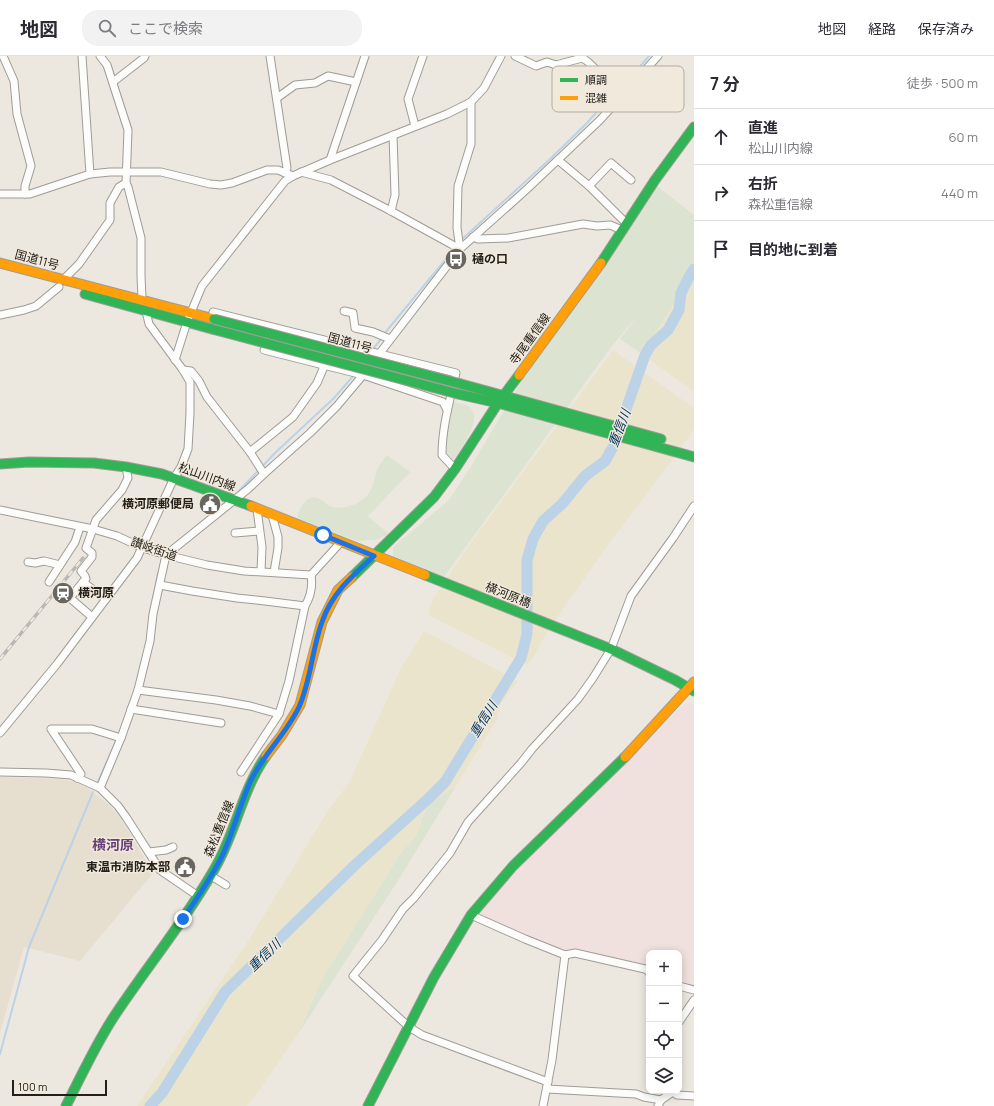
<!DOCTYPE html>
<html lang="ja">
<meta charset="utf-8">
<style>
:root{--surface:#fff;--page:#f2f2f3;--text:#2b2b33;--muted:#7c7c81;--line:#e1e1e2}
body{margin:0;font-family:Manrope,"Noto Sans JP",sans-serif;background:var(--page);color:var(--text)}
.controls{position:absolute;right:12px;bottom:12px;display:grid;overflow:hidden;border-radius:8px;box-shadow:0 2px 10px #0003}
.controls button{width:36px;height:36px;display:grid;place-items:center;padding:0;border:0;border-bottom:1px solid var(--line);background:var(--surface);color:var(--text);font:20px sans-serif}
.scale{position:absolute;left:12px;bottom:10px;width:95px;box-sizing:border-box;padding-left:4px;border:2px solid #23201b;border-top:0;font-size:11px;line-height:14px;white-space:nowrap;color:#23201b;-webkit-text-stroke:3px #f1e9db;paint-order:stroke}
.stop{position:absolute;width:12px;height:12px;margin:-9px;border:3px solid #1a73e8;border-radius:50%;background:#fff}
.stop.end{background:#1a73e8;border-color:#fff;box-shadow:0 1px 4px #0008}
.list{margin:0;padding:0;list-style:none}
h2{display:flex;justify-content:space-between;align-items:center;height:52px;margin:0;padding:0 16px;font-size:17px}
h2 small{font-size:13px;font-weight:400;color:var(--muted)}
.list li{display:grid;grid-template-columns:26px 1fr auto;gap:12px;align-items:center;box-sizing:border-box;height:56px;padding:0 16px;border-top:1px solid var(--line)}
.list b{display:block;font-size:15px;white-space:nowrap}
.list p{margin:0;font-size:13px;white-space:nowrap;color:var(--muted)}
.list em{font-size:13px;font-style:normal;color:var(--muted)}
.icon{flex:none;width:22px;height:22px;fill:none;stroke:currentColor;stroke-width:2;stroke-linecap:round;stroke-linejoin:round}
.map{position:relative;flex:none;width:694px;height:1050px;overflow:hidden}
header{display:flex;align-items:center;gap:24px;box-sizing:border-box;height:56px;padding:0 20px;background:var(--surface);border-bottom:1px solid var(--line)}
header strong{font-size:19px}
nav{display:flex;gap:22px;margin-inline-start:auto;font-size:14px}
.search{width:280px;height:36px;background:var(--page);display:flex;align-items:center;gap:10px;box-sizing:border-box;padding:0 14px;border-radius:16px;color:var(--muted);font-size:15px}
main{display:flex}
aside{flex:1;background:var(--surface)}
.map>svg:first-child{display:block}
.built{fill:#e6decf}
.industrial{fill:#f0e0de}
.green{fill:#dce4d1}
.sand{fill:#ebe4cc}
.lines{fill:none;stroke-linecap:round;stroke-linejoin:round}
.stream{stroke:#bcd2e6;stroke-width:2}
.river{stroke:#bcd2e6;stroke-width:11}
.street-casing{stroke:#9f9c96;stroke-width:9}
.fast-casing{stroke:#9f9c96;stroke-width:11}
.slow-casing{stroke:#9f9c96;stroke-width:11}
.street{stroke:#fcfcfa;stroke-width:7}
.fast{stroke:#30b455;stroke-width:9}
.slow{stroke:#ff9f0a;stroke-width:9}
.rail-casing{stroke:#b9b8b6;stroke-width:3.5}
.rail{stroke:#f1e9db;stroke-width:2;stroke-dasharray:6;stroke-linecap:butt}
.fast-bridge-casing{stroke:#9f9c96;stroke-width:11;stroke-linecap:butt}
.fast-bridge{stroke:#30b455;stroke-width:9}
.route{stroke:#1a73e8;stroke-width:5}
.labels{text-anchor:middle;stroke-width:3;stroke-linejoin:round;paint-order:stroke}
.poi-label{font-size:12px;font-weight:bold;fill:#23201b;stroke:#f1e9db;text-anchor:start}
.street-label{font-size:12px;fill:#23201b;stroke:#f1e9db}
.water-label{font-size:13px;font-style:italic;fill:#00335c;stroke:#f1e9db}
.quarter-label{font-size:14px;font-weight:bold;fill:#66407a;stroke:#f1e9db}
.key{fill:#f1e9db;stroke:#b3ada1;stroke-width:1}
.key-label{font-size:11px;fill:#23201b}
</style>
<header>
<strong>地図</strong>
<div class="search"><svg class="icon" aria-label="search" viewBox="0 0 24 24"><circle cx="10" cy="10" r="6"/><path d="M15 15l6 6"/></svg>ここで検索</div>
<nav><a>地図</a><a>経路</a><a>保存済み</a></nav>
</header>
<main>
<div class="map">
<svg width="694" height="1050" viewBox="0 0 694 1050">
<rect width="100%" height="100%" fill="#ece8e0"/>
<!-- built -->
<polygon class="built" points="0,721 62,723 74,726 90,734 109,749 120,761 153,817 80,905 24,891 0,977"/>
<!-- industrial -->
<polygon class="industrial" points="687,647 694,648 694,932 679,927 679,897 649,897 649,912 633,906 576,893 564,894 533,882 525,881 480,860 478,858 480,854 522,808 599,734 679,653"/>
<!-- green -->
<g class="green">
<polygon points="657,130 694,159 694,217 642,298 620,283 638,259 612,290 444,521 393,503 393,491 449,444 470,412 531,309"/>
<path d="M453 346C457 347 462 347 466 349 487 359 462 390 455 402L452 403 447 397 445 393Z"/>
<path d="M387 399 410 416 368 460 388 477 385 480 375 484 357 485 297 462C299 452 308 436 320 443 324 445 327 450 333 451 342 453 354 450 362 444 374 437 373 423 378 412 380 407 384 403 387 399Z"/>
<polygon points="456,730 399,823 298,978 323,921 402,795 416,780 427,750"/>
</g>
<!-- sand -->
<g class="sand">
<polygon points="694,217 694,336 642,298"/>
<polygon points="613,294 694,352 694,373 674,402 605,493 547,576 534,600 527,609 428,559 433,543 464,496"/>
<polygon points="424,575 518,625 499,650 498,662 456,730 427,750 416,780 402,795 323,921 298,978 260,1033 247,1050 137,1050 248,885 329,753 349,727 401,612"/>
</g>
<g class="lines">
<!-- stream -->
<g class="stream">
<polyline points="460,185 549,104 587,67 609,42 621,32 649,0"/>
<polyline points="384,278 455,192"/>
<polyline points="372,294 382,282"/>
<polyline points="234,440 276,396 334,342 354,319"/>
<polyline points="199,468 227,445"/>
<polyline points="151,552 158,517"/>
<polyline points="97,728 117,683"/>
<polyline points="0,998 29,891 93,736"/>
</g>
<!-- river -->
<polyline class="river" points="150,1050 162,1037 225,936 355,809 429,742 445,726 521,602 527,578 527,504 533,483 543,465 562,448 585,420 605,405 613,391 645,299 651,289 668,274 679,254 681,237 690,219 694,213"/>
<!-- street casing -->
<g class="street-casing">
<g id="street">
<polyline points="3,0 14,25 17,58 31,110 25,130 25,138"/>
<polyline points="82,0 90,118"/>
<polyline points="100,0 107,9 128,74 126,127 128,131 141,182 141,219 142,243"/>
<polyline points="270,0 287,112 285,117"/>
<polyline points="515,0 536,10 547,6 556,9 582,2 583,0"/>
<polyline points="582,2 587,5 623,39"/>
<polyline points="113,26 144,2 145,0"/>
<polyline points="277,42 295,29 315,27 328,20 356,26"/>
<polyline points="415,70 408,43 423,0"/>
<polyline points="330,104 365,0"/>
<polyline points="558,104 589,130 626,167"/>
<polyline points="301,116 331,124 391,155 460,193"/>
<polyline points="589,130 611,107 631,124"/>
<polyline points="0,138 30,138 90,118 110,116 161,116 210,128 221,129 232,127 267,114 278,114 293,120"/>
<polyline points="391,155 395,139 393,79"/>
<polyline points="473,181 478,183 508,182 583,168 597,170 610,169 622,174"/>
<polyline points="460,193 457,172 458,130 471,88 471,46"/>
<polyline points="63,224 79,208 110,164 110,147 119,131 126,127"/>
<polyline points="344,255 353,257 355,272 373,276 390,283"/>
<path d="M213 256 456 317C450 344 442 371 442 399L455 413"/>
<polyline points="0,259 24,254 36,250 59,231"/>
<polyline points="264,294 363,319 443,346 447,354"/>
<polyline points="175,304 187,266 202,230 285,125 293,120 330,104 447,58 471,46 484,32 501,0"/>
<polyline points="183,314 191,315 199,325 207,341 250,396 264,418"/>
<polyline points="250,396 293,361 317,327 326,306"/>
<polyline points="257,453 262,491 261,515"/>
<polyline points="0,454 93,473 117,480 143,492 166,499 207,509 244,515 311,519"/>
<polyline points="272,459 278,481 278,492 274,516"/>
<polyline points="235,477 259,475"/>
<polyline points="28,506 35,507 44,505 60,509"/>
<polyline points="311,519 341,486"/>
<polyline points="49,526 75,486 80,471"/>
<polyline points="83,526 86,523 85,520 81,515 92,501 92,497 86,492 96,464 122,434 128,422 126,411"/>
<polyline points="160,529 192,535 237,542 265,545 305,550"/>
<polyline points="92,561 70,542 83,526 106,543"/>
<polyline points="138,634 216,644 250,650 279,658"/>
<polyline points="131,653 221,667"/>
<polyline points="0,677 57,608 137,502 174,422 181,411 188,393 190,357 190,326 183,314 149,268 146,255"/>
<polyline points="0,716 46,717 71,719 100,732 118,750 126,761 160,814 198,840"/>
<path d="M241 716 279 658 289 625 305 550C311 540 313 531 311 519"/>
<polyline points="77,722 81,718 51,673 92,673 121,682"/>
<polyline points="100,732 121,682 138,634 150,585 153,558 166,499 248,433 264,418 310,377 337,350 363,319 460,193 526,134 600,64 658,0"/>
<polyline points="149,796 166,794 173,791"/>
<polyline points="211,820 226,829"/>
<polyline points="471,859 525,883 565,899 575,897 645,913 649,916"/>
<polyline points="679,930 694,934"/>
<polyline points="679,966 694,944"/>
<polyline points="548,1026 422,979 409,971 353,920 382,884 403,853 414,842 450,797 468,766 521,707 532,693 578,643 593,622 611,593 631,540 673,482 694,450"/>
<polyline points="547,1033 636,1038 644,1041 661,1044"/>
<polyline points="673,1036 677,1039 694,1040"/>
<polyline points="543,1050 552,1004 565,899"/>
<polyline points="658,1050 661,1044 674,1035"/>
</g>
</g>
<!-- fast casing -->
<g class="fast-casing">
<g id="fast">
<polyline points="601,207 655,124 694,71"/>
<polyline points="85,238 212,273"/>
<polyline points="461,328 661,383"/>
<polyline points="458,338 498,347 694,401"/>
<polyline points="0,408 29,406 94,407 126,411 162,418 251,450"/>
<polyline points="425,519 611,593 675,624 694,635"/>
<polyline points="352,521 434,441 455,413 498,347 519,319"/>
<path d="M66 1050C81 1020 95 990 113 962 146 912 185 865 215 812 236 776 242 734 266 700"/>
<polyline points="368,1050 434,921 471,859 513,810 625,701"/>
</g>
</g>
<!-- slow casing -->
<g class="slow-casing">
<g id="slow">
<polyline points="0,207 214,263"/>
<polyline points="519,319 601,207"/>
<polyline points="251,450 425,519"/>
<polyline points="266,700 282,679 300,649 322,566 338,534 352,521"/>
<polyline points="625,701 694,626"/>
</g>
</g>
<!-- street -->
<use href="#street" class="street"/>
<!-- fast -->
<use href="#fast" class="fast"/>
<!-- slow -->
<use href="#slow" class="slow"/>
<!-- rail casing -->
<g class="rail-casing">
<polyline id="rail" points="0,603 83,502"/>
</g>
<!-- rail -->
<use href="#rail" class="rail"/>
<!-- fast-bridge casing -->
<g class="fast-bridge-casing">
<g id="fast-bridge">
<polyline points="214,263 461,328"/>
<polyline points="212,273 458,338"/>
</g>
</g>
<!-- fast-bridge -->
<use href="#fast-bridge" class="fast-bridge"/>
</g>
<g class="lines">
<!-- route -->
<path class="route" d="M183 863C197 842 212 821 223 798 234 774 240 748 251 724 264 698 286 678 299 651 311 624 312 593 322 566 332 537 353 519 374 500L323 479"/>
</g>
<!-- icons -->
<defs>
<g id="bus-disc" transform="scale(1.15)"><circle r="9.5" fill="#696660" stroke="#f1e9db"/><path d="M-5-6H5V4H4V6H2V4H-2V6H-4V4H-5ZM-3.5-4V0h7V-4ZM-3.5 1.2v1.5H-2V1.2ZM2 1.2v1.5H3.5V1.2Z" fill="#fff"/></g>
<g id="civic-disc" transform="scale(1.15)"><circle r="9.5" fill="#696660" stroke="#f1e9db"/><path d="M-.6-6.5H3V-4.5H.6V-3L4-1V1h2V6H-6V1h2V-1L-.6-3ZM-1.2 2.5V6h2.4V2.5Z" fill="#fff"/></g>
<g id="station-disc" transform="scale(1.15)"><circle r="9.5" fill="#696660" stroke="#f1e9db"/><path d="M-3-6H3Q5-6 5-4V2Q5 4 3 4L4.5 6H3L1.5 4h-3L-3 6H-4.5L-3 4Q-5 4-5 2V-4Q-5-6-3-6ZM-3.5-4v3h7v-3ZM-3.5 1v1.5H-2V1ZM2 1v1.5H3.5V1Z" fill="#fff"/></g>
</defs>
<g fill-rule="evenodd">
<use href="#bus-disc" x="456" y="203"/>
<use href="#civic-disc" x="210" y="448"/>
<use href="#station-disc" x="63" y="537"/>
<use href="#civic-disc" x="185" y="811"/>
</g>
<g class="labels">
<!-- poi labels -->
<g class="poi-label">
<text x="472" y="207">樋の口</text>
<text x="194" y="452" text-anchor="end">横河原郵便局</text>
<text x="78" y="541">横河原</text>
<text x="170" y="815" text-anchor="end">東温市消防本部</text>
</g>
<!-- street labels -->
<g class="street-label">
<text transform="translate(37 204) rotate(15)" y="4">国道11号</text>
<text transform="translate(530 283) rotate(-54)" y="4">寺尾重信線</text>
<text transform="translate(350 287) rotate(15)" y="4">国道11号</text>
<text transform="translate(207 421) rotate(20)" y="4">松山川内線</text>
<text transform="translate(154 493) rotate(19)" y="4">讃岐街道</text>
<text transform="translate(508 539) rotate(22)" y="4">横河原橋</text>
<text transform="translate(219 773) rotate(-68)" y="4">森松重信線</text>
</g>
<!-- water labels -->
<g class="water-label">
<text transform="translate(619 372) rotate(-69)" y="5">重信川</text>
<text transform="translate(483 663) rotate(-58)" y="5">重信川</text>
<text transform="translate(264 899) rotate(-44)" y="5">重信川</text>
</g>
<!-- quarter labels -->
<g class="quarter-label">
<text x="113" y="794">横河原</text>
</g>
</g>
<!-- legend -->
<rect x="552" y="10" width="132" height="46" rx="6" class="key"/>
<rect x="560" y="22" width="18" height="4" fill="#30b455"/>
<rect x="560" y="40" width="18" height="4" fill="#ff9f0a"/>
<g class="key-label">
<text x="585" y="28">順調</text>
<text x="585" y="46">混雑</text>
</g>
</svg>
<div class="controls">
<button>+</button>
<button>−</button>
<button><svg class="icon" aria-label="locate" viewBox="0 0 24 24"><circle cx="12" cy="12" r="6"/><path d="M12 2v4M12 18v4M2 12h4M18 12h4"/></svg></button>
<button><svg class="icon" aria-label="layers" viewBox="0 0 24 24"><path d="M12 4l9 5-9 5-9-5zM3 14l9 5 9-5"/></svg></button>
</div>
<div class="scale">100 m</div>
<div class="stop" style="left:323px;top:479px"></div>
<div class="stop end" style="left:183px;top:863px"></div>
</div>
<aside>
<h2>7 分<small>徒歩 · 500 m</small></h2>
<ul class="list">
<li><svg class="icon" aria-label="ahead" viewBox="0 0 24 24"><path d="M12 20V5M6 11l6-6 6 6"/></svg><div><b>直進</b><p>松山川内線</p></div><em>60 m</em></li>
<li><svg class="icon" aria-label="right" viewBox="0 0 24 24"><path d="M7 20v-9h11M14 6l5 5-5 5"/></svg><div><b>右折</b><p>森松重信線</p></div><em>440 m</em></li>
<li><svg class="icon" aria-label="arrive" viewBox="0 0 24 24"><path d="M6 21V4h12l-3 4 3 4H6"/></svg><div><b>目的地に到着</b></div></li>
</ul>
</aside>
</main>
